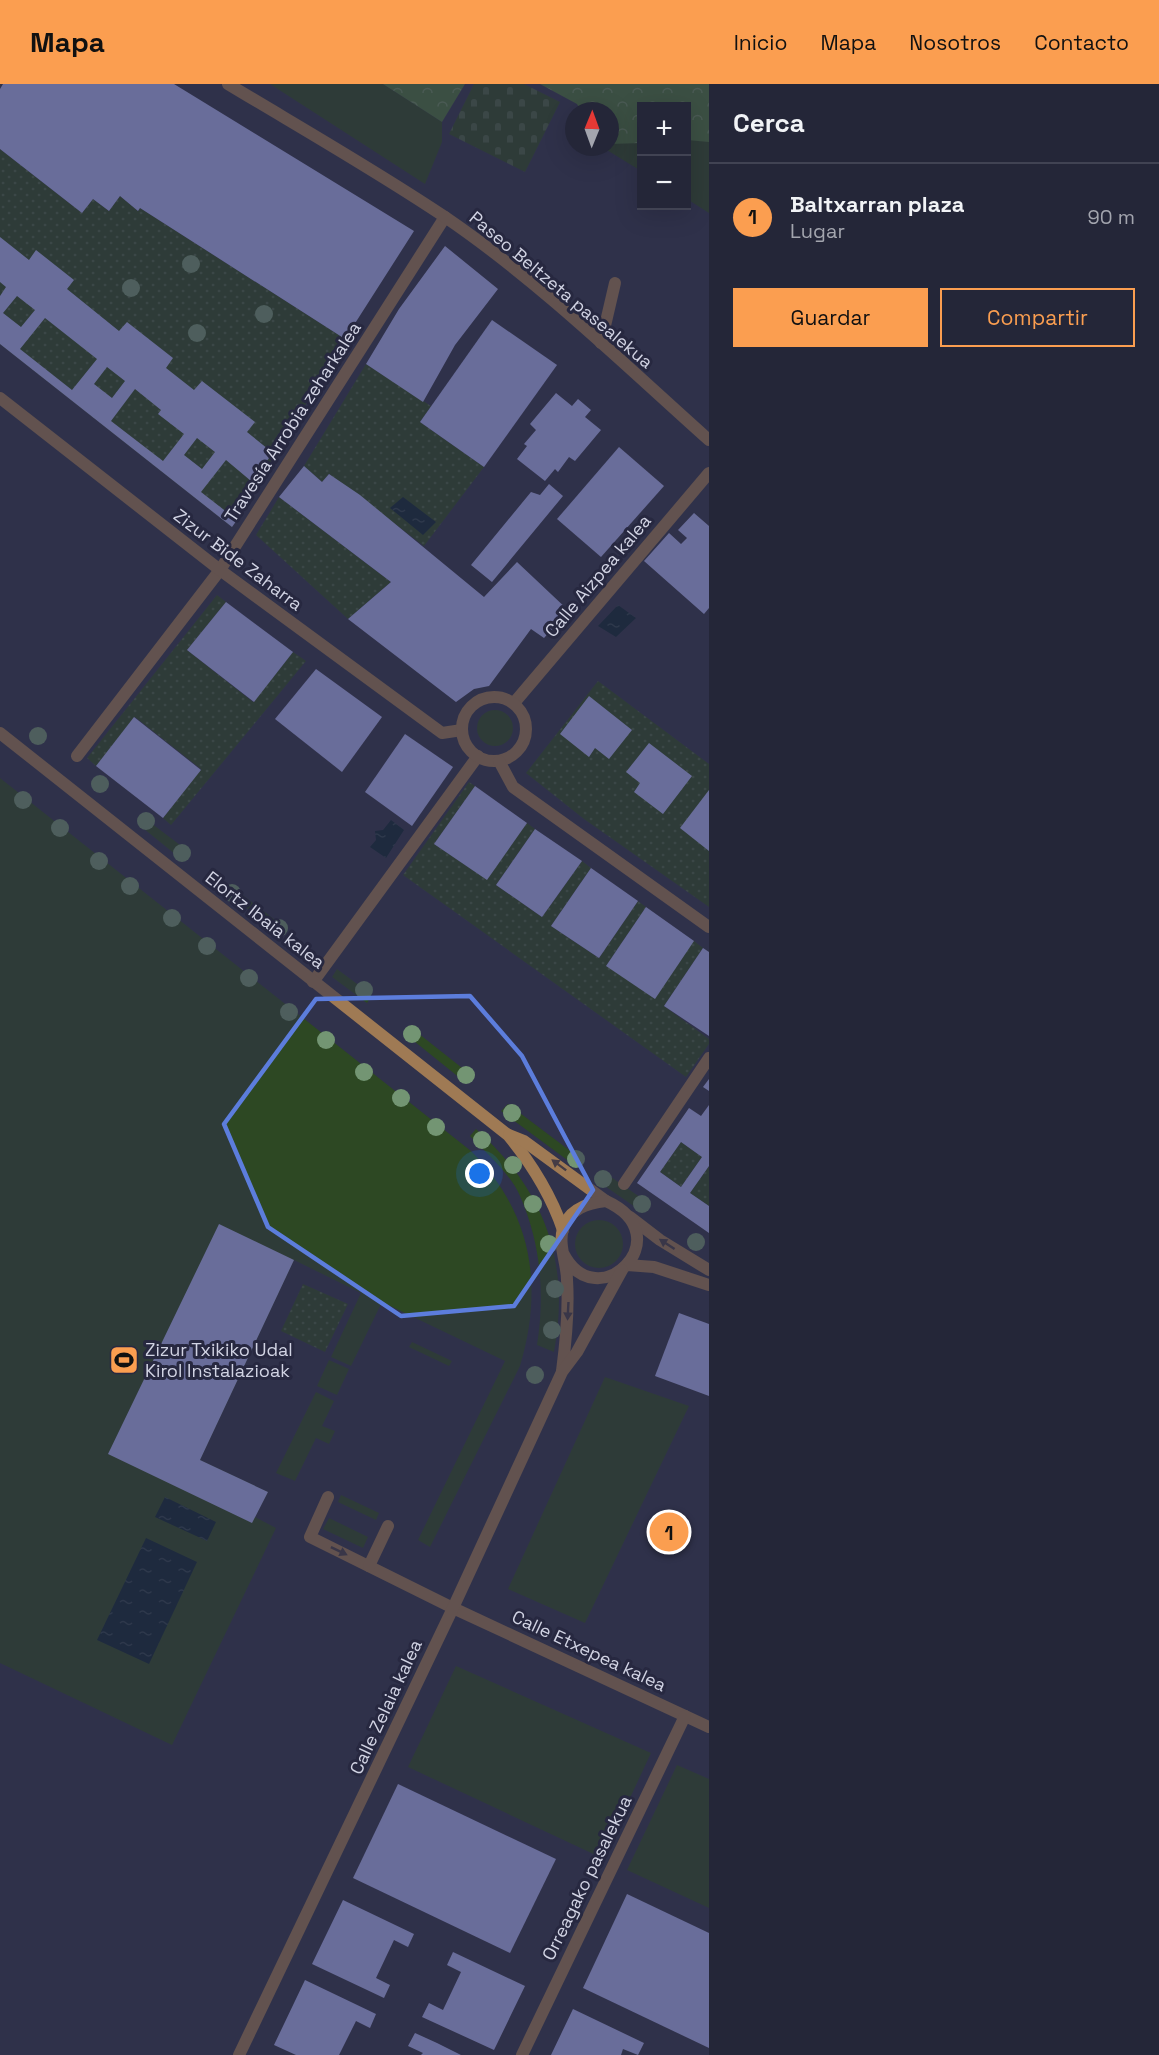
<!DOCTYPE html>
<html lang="es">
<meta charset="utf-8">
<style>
:root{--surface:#242638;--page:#2c2e40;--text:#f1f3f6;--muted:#a3a5ae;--line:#414353;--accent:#fb9e50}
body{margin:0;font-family:"Space Grotesk",sans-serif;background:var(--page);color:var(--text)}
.controls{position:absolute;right:18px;top:18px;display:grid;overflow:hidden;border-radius:0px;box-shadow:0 6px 24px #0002}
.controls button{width:54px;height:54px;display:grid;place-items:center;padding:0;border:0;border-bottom:2px solid var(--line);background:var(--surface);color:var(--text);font:30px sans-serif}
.compass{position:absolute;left:565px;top:18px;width:54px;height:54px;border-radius:50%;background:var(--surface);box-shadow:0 6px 24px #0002;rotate:1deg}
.you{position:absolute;left:480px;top:1090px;width:21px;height:21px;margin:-15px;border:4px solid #fff;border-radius:50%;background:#1a73e8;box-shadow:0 0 0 9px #1a73e833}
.badge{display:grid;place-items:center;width:39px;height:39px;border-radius:50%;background:var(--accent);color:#111;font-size:20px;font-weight:700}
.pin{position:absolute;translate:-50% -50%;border:3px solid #fff;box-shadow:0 2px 6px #0006}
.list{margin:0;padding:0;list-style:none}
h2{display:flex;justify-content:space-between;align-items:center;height:78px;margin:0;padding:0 24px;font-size:26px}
h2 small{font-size:20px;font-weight:400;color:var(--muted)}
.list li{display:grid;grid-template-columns:39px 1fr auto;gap:18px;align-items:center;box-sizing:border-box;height:108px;padding:0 24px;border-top:2px solid var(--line)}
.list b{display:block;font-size:22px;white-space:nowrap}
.list p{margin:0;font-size:20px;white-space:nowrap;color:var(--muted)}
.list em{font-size:20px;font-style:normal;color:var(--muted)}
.actions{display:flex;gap:12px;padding:18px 24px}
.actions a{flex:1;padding:14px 0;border:2px solid var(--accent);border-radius:0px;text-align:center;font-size:21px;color:var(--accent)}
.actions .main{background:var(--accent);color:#111}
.map{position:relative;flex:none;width:709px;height:1971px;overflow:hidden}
header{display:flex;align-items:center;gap:36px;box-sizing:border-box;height:84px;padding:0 30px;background:var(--accent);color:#111}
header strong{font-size:28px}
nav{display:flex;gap:33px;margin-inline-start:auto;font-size:21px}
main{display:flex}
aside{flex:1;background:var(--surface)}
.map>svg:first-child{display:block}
.grass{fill:#2d4823}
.forest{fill:url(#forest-crowns)}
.cemetery{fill:url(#cemetery-stones)}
.park{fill:url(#park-dots)}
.water{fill:url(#water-ripples)}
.building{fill:#b0b6fa;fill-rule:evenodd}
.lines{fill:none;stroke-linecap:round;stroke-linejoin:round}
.service{stroke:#9f7a54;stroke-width:12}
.pedestrian{stroke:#9f7a54;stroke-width:12}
.minor{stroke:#9f7a54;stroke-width:12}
.tertiary{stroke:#9f7a54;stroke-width:12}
.tree{fill:#739573}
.oneway{fill:#453c45}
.marked{fill:none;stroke:#5c7ddc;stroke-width:4.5;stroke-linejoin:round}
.labels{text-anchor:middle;stroke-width:6;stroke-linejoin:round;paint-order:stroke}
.street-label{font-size:18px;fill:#d1d3e3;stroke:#272840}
.poi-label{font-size:18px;fill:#d1d3e3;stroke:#272840;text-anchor:start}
</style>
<header>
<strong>Mapa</strong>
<nav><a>Inicio</a><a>Mapa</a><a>Nosotros</a><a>Contacto</a></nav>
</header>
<main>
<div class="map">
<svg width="709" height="1971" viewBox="0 0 709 1971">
<defs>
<pattern id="forest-crowns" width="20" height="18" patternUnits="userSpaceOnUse" patternTransform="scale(1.5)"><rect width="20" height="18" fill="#4a733a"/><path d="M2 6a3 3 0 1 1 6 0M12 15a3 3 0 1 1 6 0" fill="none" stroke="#6b8c60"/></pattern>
<pattern id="cemetery-stones" width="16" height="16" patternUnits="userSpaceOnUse" patternTransform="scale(1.5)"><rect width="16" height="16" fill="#2d4823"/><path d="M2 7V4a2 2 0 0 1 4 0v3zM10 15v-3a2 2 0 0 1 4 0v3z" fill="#4a6243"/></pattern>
<pattern id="park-dots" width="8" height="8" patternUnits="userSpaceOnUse" patternTransform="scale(1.5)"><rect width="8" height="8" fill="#2d4823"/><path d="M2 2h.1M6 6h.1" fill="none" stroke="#4a6243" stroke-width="1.8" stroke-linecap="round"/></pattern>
<pattern id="water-ripples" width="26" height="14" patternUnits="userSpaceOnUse" patternTransform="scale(1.5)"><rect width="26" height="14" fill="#0a222f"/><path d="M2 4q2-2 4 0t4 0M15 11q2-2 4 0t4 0" fill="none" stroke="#2d414d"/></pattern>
</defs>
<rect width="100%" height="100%" fill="#30324b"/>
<!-- grass -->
<g class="grass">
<polygon points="270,0 383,0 442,38 442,58 425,100"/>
<polygon points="709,35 709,129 687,115 686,40"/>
<polygon points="641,51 641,87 602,63 610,63 610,58"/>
<circle cx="495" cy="644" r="18"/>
<path d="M0 694 471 1067C532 1128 544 1201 520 1282L430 1463 418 1456 505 1277 382 1218 351 1282 331 1273 361 1209 294 1176 200 1376 268 1408 255 1433 276 1444 172 1661 0 1579Z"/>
<polygon points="143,733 188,767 181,775 138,740"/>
<polygon points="232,803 283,842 277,848 226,808"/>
<polygon points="337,885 372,911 367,919 332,893"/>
<polygon points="409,942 471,991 466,999 404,949"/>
<polygon points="508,1020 581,1075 574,1081 501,1027"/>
<path d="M476 1045C544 1106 571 1177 554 1268L537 1261C545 1210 541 1160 520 1112 510 1089 487 1070 470 1052Z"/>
<polygon points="601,1086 647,1118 641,1127 596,1096"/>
<circle cx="599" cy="1160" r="24"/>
<polygon points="412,1258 452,1277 449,1282 409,1263"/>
<polygon points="329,1276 349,1285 337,1311 317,1302"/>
<polygon points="605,1293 689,1322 585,1539 508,1505"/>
<polygon points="316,1308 334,1317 322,1342 335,1347 329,1360 316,1354 295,1397 276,1389"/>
<polygon points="341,1411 379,1429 376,1436 338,1418"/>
<polygon points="329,1434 368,1453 363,1464 323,1445"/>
<polygon points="456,1582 651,1669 602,1774 408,1683"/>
<polygon points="677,1681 709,1695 709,1824 627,1786"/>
</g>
<!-- forest -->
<g class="forest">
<polygon points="383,0 465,0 442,38"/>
<polygon points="540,0 709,0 709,58 687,56 686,22 642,22 641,59 610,60 610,27 581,27 577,20"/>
</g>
<!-- cemetery -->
<polygon class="cemetery" points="474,0 524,0 560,18 525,88 449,50"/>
<!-- park -->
<g class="park">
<polygon points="0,65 82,129 93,115 109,127 120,112 138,127 140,124 345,255 232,443 0,260"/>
<polygon points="366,280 431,322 420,338 484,383 424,462 329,390 322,398 304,382"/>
<polygon points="279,413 391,498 348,535 256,451"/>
<polygon points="217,511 226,518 187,566 253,618 293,568 306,577 171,741 163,734 201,685 135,633 96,682 87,674"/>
<polygon points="598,597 709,680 709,823 584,735 526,689"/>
<polygon points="469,698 475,702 434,760 486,795 527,739 535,745 496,801 542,833 582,777 591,784 551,842 599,874 638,817 646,823 606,882 694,857 703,864 664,922 709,955 709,960 686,993 403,791"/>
<polygon points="681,1058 702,1073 681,1103 660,1088"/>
<polygon points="709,1082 709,1122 690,1109"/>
<polygon points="303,1200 348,1220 325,1268 281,1247"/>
</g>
<!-- water -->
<g class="water">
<polygon points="403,413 436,438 423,451 390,424"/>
<polygon points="618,521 636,534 616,553 598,542"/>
<polygon points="391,736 404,746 386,774 370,763 376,756 375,747 383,746"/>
<polygon points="165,1413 216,1438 207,1457 155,1433"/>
<polygon points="146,1454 197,1478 149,1580 97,1556"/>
</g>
<!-- building -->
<g class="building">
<polygon points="3,0 174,0 414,147 345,255 140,124 138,127 120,112 109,127 93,115 82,129 0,65 0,5"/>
<path d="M0 153 29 176 36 166 74 196 67 205 119 247 127 238 173 274 166 284 194 306 202 297 255 338 247 348 273 369 251 397 226 376 201 408 237 436 232 443 0 260V212L6 203 0 198ZM17 212 35 226 21 243 3 229ZM45 234 97 275 72 306 20 265ZM107 283 125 297 112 314 94 300ZM135 305 161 326 158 330 184 350 163 377 111 337ZM197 354 215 368 202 385 184 371Z"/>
<polygon points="445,162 498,205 455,261 423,318 366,280 399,225"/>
<polygon points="492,236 557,281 484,383 420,338"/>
<polygon points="556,309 572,322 578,315 591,326 585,333 601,346 575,377 569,373 558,388 555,385 545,397 517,375 527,362 524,360 536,346 530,340"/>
<polygon points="619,363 664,402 601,473 557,435"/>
<polygon points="304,382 322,398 329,390 360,411 484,513 517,478 569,527 544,554 531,545 489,602 474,605 456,618 348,535 391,498 279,413"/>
<polygon points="549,400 563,412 492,498 471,481 531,408 540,411"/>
<polygon points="694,429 709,442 709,524 704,530 644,477 669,449 681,460 687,454 678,446"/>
<polygon points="226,518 293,568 254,618 187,566"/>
<polygon points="316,585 382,633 342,688 275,635"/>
<polygon points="589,612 632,646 609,675 595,664 589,673 560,650"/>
<polygon points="134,633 201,686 163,734 96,682"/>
<polygon points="405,650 453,683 412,742 365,708"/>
<polygon points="649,659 692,692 663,730 634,708 640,699 626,688"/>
<polygon points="475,702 527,739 487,796 434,760"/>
<polygon points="709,706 709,767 680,744"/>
<polygon points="535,745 582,777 542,833 496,801"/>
<polygon points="591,784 638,817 599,874 551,842"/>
<polygon points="646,823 694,857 655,915 606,882"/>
<polygon points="703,864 709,868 709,952 664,922"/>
<polygon points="709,995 709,1007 703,1003"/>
<path d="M709 1021V1082L690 1109 709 1122V1149L637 1099 689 1024 701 1032ZM681 1058 702 1073 681 1103 660 1088Z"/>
<polygon points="219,1140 294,1176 200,1376 268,1408 252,1439 108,1370"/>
<polygon points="679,1229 709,1240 709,1312 655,1292"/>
<polygon points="398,1700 556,1775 510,1869 353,1794"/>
<polygon points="627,1810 709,1849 709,1964 583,1904"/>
<polygon points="343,1816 414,1850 408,1863 394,1856 376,1894 390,1901 384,1914 312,1880"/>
<polygon points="453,1868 525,1902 494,1966 422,1933 429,1919 443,1926 461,1888 447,1881"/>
<polygon points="305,1896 376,1930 370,1944 356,1937 339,1971 296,1971 274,1961"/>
<polygon points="573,1925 644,1959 638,1971 623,1965 621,1971 551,1971"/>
<polygon points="415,1949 437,1959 461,1971 421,1971 423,1969 408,1962"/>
</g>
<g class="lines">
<!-- service -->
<g class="service">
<polyline points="601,259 615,199"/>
<polyline points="220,486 445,133"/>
<polyline points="514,619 709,389"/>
<polyline points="313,898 478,672"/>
<polyline points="624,1100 709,974"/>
<polyline points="328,1413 310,1453 453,1524"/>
<polyline points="369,1482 388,1442"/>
</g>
<!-- pedestrian -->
<polyline class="pedestrian" points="77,672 220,486"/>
<!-- minor -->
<g class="minor">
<polyline points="0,314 220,486 442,649 462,646"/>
<circle cx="494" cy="645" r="32"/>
<polyline points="499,677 513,703 709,843"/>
<polyline points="453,1524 709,1643"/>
<polyline points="522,1971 685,1632"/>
</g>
<!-- tertiary -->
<g class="tertiary">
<path d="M228 0C301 44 375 86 445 133 539 197 625 281 709 356"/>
<path d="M0 649 508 1051C531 1079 551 1111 563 1146"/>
<polyline points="509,1051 524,1057 606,1117"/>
<polyline points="630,1133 660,1156 709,1186"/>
<polyline points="627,1181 654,1183 709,1201"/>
<path d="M562 1287C566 1257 569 1226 567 1196 567 1179 558 1161 563 1145 569 1125 587 1119 606 1117 683 1152 597 1236 563 1169"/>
<polyline points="239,1971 453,1524 562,1288 577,1268 622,1186"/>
</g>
</g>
<!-- trees -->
<g class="tree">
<circle cx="191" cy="180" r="9"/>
<circle cx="131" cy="204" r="9"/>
<circle cx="264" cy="230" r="9"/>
<circle cx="197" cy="249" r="9"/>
<circle cx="38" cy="652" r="9"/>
<circle cx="100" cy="700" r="9"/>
<circle cx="23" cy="716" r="9"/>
<circle cx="146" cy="737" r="9"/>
<circle cx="60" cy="744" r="9"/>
<circle cx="182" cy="769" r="9"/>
<circle cx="99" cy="777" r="9"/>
<circle cx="130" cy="802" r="9"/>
<circle cx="232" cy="809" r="9"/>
<circle cx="172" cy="834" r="9"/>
<circle cx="279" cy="844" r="9"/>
<circle cx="207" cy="862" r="9"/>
<circle cx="249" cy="894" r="9"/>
<circle cx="364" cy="906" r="9"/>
<circle cx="289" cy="928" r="9"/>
<circle cx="412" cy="950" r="9"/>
<circle cx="326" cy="956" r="9"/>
<circle cx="364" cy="988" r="9"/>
<circle cx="466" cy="991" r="9"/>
<circle cx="401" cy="1014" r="9"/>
<circle cx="512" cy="1029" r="9"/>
<circle cx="436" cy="1043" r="9"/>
<circle cx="482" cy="1056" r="9"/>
<circle cx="576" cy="1075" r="9"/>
<circle cx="513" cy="1081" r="9"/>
<circle cx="603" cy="1095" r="9"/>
<circle cx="533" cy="1120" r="9"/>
<circle cx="642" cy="1120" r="9"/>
<circle cx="696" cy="1158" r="9"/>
<circle cx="549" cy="1160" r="9"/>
<circle cx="555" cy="1205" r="9"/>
<circle cx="552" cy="1246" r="9"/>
<circle cx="535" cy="1291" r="9"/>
</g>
<!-- one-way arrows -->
<defs><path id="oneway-solid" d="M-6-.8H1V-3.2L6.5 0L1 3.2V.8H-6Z" transform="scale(1.5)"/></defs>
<g class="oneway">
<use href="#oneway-solid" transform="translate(559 1081) rotate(-143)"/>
<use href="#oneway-solid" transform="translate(667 1160) rotate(-147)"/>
<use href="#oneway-solid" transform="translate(568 1227) rotate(93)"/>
<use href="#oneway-solid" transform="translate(339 1467) rotate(26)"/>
</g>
<!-- marked area -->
<path d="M0 0H709V1971H0ZM470 912 522 972 593 1106 514 1222 401 1232 268 1143 224 1040 316 915Z" fill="#30324b" fill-opacity=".55" fill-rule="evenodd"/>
<path class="marked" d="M470 912 522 972 593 1106 514 1222 401 1232 268 1143 224 1040 316 915Z"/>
<!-- icons -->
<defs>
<g id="stadium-square" transform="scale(1.5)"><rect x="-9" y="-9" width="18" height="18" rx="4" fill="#fb9e50" stroke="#272840"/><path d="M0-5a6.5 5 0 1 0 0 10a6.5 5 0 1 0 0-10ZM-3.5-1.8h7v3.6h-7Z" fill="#111"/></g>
</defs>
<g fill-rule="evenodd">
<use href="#stadium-square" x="124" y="1276"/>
</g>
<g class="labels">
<!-- street labels -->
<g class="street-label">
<text transform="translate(561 206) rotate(40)" y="6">Paseo Beltzeta pasealekua</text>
<text transform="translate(293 338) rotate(-57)" y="6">Travesía Arrobia zeharkalea</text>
<text transform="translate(238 476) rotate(37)" y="6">Zizur Bide Zaharra</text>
<text transform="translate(598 492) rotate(-50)" y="6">Calle Aizpea kalea</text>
<text transform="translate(265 836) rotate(38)" y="6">Elortz Ibaia kalea</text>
<text transform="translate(589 1567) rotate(25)" y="6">Calle Etxepea kalea</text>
<text transform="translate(386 1623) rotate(-65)" y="6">Calle Zelaia kalea</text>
<text transform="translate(587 1794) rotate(-64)" y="6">Orreagako pasalekua</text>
</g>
<!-- poi labels -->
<g class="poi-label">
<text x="145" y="1272">Zizur Txikiko Udal<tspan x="145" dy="21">Kirol Instalazioak</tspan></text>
</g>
</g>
</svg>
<div class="controls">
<button>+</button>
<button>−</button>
</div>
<svg class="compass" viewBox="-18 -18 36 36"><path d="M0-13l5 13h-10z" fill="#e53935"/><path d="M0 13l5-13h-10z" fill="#a3a5ae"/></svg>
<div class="you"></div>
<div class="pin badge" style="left:669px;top:1448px">1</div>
</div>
<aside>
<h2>Cerca<small></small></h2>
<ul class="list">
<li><span class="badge">1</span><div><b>Baltxarran plaza</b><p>Lugar</p></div><em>90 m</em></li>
</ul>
<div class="actions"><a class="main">Guardar</a><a>Compartir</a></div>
</aside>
</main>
